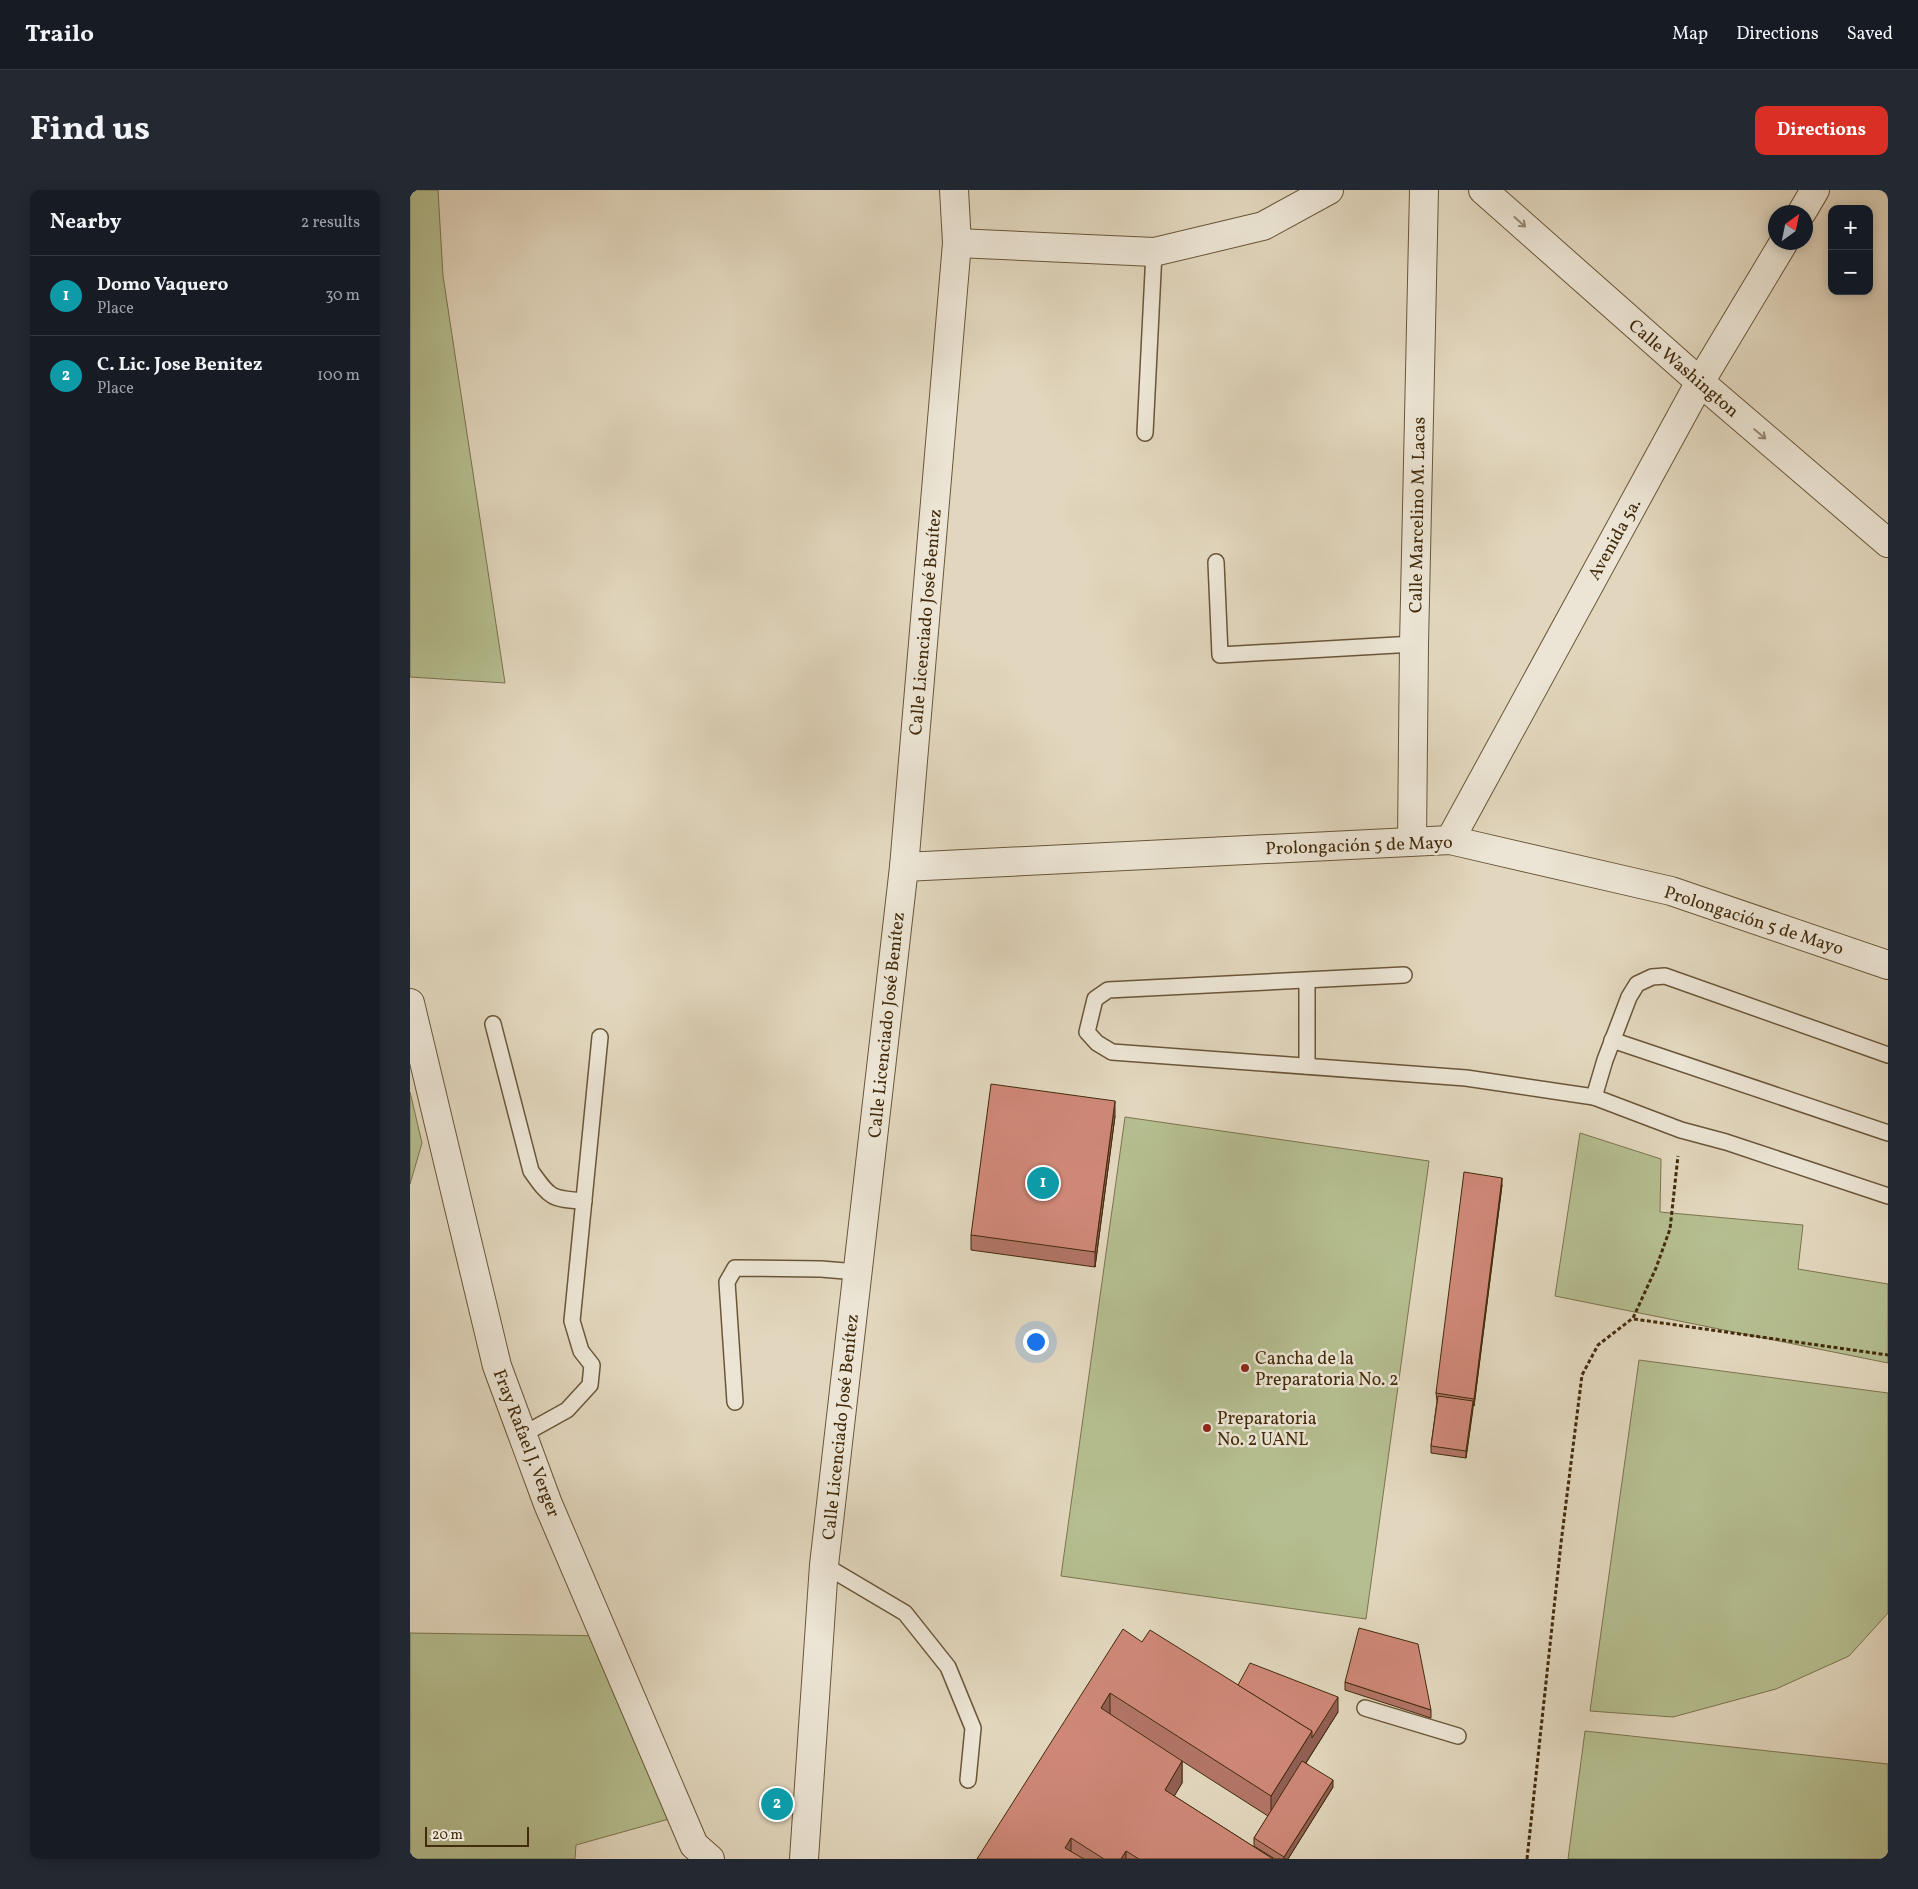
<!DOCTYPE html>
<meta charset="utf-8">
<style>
:root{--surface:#171b24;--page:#242831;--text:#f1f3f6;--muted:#9ea1a6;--line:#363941;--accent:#d93025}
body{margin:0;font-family:Vollkorn,serif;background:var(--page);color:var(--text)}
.controls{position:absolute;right:15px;top:15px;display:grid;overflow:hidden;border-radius:10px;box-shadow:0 2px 12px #0003}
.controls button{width:45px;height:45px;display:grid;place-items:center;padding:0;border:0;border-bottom:1px solid var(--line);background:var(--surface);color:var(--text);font:25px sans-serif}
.compass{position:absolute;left:1358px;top:15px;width:45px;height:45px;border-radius:50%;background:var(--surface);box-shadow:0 2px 12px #0003;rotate:33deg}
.scale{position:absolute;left:15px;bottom:12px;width:104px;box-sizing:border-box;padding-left:5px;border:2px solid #422b0b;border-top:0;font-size:14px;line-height:18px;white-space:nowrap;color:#422b0b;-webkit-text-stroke:4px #ece5d5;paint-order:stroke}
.you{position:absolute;left:625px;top:1151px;width:18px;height:18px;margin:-12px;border:4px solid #fff;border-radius:50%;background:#1a73e8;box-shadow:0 0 0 8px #1a73e833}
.badge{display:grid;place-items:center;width:32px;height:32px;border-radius:50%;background:var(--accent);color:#fff;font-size:16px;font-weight:700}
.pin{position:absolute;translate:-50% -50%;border:2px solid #fff;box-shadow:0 1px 5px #0006}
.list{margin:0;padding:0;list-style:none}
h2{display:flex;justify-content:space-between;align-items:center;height:65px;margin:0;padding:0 20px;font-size:21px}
h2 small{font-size:16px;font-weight:400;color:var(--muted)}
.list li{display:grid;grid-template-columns:32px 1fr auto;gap:15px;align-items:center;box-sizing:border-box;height:80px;padding:0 20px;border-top:1px solid var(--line)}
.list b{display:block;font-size:19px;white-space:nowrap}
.list p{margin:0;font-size:16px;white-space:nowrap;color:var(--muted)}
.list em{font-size:16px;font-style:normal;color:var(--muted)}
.map{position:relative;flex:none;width:1478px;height:1669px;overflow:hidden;border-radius:10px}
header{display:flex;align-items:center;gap:30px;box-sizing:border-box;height:70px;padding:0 25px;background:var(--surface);border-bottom:1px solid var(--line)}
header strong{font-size:24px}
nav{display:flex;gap:28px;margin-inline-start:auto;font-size:18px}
.intro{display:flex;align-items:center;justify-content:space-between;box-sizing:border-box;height:120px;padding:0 30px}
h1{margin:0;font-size:35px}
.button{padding:12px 22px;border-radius:10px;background:var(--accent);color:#fff;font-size:18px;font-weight:700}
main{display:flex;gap:30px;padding:0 30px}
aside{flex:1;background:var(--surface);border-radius:10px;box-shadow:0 2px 12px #0003}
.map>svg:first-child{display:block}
.green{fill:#b5be90;stroke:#7c744e}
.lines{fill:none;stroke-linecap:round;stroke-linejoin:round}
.service-casing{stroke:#6a5638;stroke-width:18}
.minor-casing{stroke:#6a5638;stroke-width:30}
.tertiary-casing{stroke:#6a5638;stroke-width:30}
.path{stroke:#422b0b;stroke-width:3;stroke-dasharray:4 2.5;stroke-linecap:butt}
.service{stroke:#ece5d5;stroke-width:15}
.minor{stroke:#ece5d5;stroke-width:28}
.tertiary{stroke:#ece5d5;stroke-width:28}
.wall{fill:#b27567;stroke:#422b0b}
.shaded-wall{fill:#915f54;stroke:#422b0b}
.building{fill:#cf8878;stroke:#422b0b}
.oneway{stroke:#978870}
.poi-dot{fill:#8f2418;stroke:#ece5d5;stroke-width:2}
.labels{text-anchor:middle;stroke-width:5;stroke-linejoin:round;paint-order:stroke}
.street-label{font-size:18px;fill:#422b0b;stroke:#ece5d5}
.poi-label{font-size:18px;fill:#422b0b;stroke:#ece5d5;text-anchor:start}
</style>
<header>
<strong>Trailo</strong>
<nav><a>Map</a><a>Directions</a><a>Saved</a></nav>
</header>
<div class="intro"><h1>Find us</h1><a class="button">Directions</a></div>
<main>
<aside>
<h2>Nearby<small>2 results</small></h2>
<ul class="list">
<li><span class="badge" style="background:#0f9aa8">1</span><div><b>Domo Vaquero</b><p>Place</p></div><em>30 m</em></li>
<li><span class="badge" style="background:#0f9aa8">2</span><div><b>C. Lic. Jose Benitez</b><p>Place</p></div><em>100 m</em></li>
</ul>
</aside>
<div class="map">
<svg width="1478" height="1669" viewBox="0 0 1478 1669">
<rect width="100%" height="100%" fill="#e2d7be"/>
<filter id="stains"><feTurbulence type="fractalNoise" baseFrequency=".004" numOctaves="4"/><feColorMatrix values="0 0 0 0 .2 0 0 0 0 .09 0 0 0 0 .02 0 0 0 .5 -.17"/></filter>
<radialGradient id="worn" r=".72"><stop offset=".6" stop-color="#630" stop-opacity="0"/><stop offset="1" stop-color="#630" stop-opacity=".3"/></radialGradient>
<!-- green -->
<g class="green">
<polygon points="0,0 28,0 33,86 95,493 0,487"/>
<polygon points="0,902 12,953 0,994"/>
<polygon points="715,927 1019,971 956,1429 651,1386"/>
<polygon points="1170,943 1251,969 1250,1022 1393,1035 1388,1079 1478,1094 1478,1173 1145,1106"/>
<polygon points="1229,1170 1478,1203 1478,1423 1439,1466 1366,1499 1263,1527 1180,1521"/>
<polygon points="0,1443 199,1446 259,1629 166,1655 165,1669 0,1669"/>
<polygon points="1175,1541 1478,1574 1478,1669 1158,1669"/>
</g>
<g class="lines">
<!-- service casing -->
<g class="service-casing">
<g id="service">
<polyline points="735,243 744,62"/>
<polyline points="806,372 810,465 1004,454"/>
<polyline points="994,785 698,800 685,809 677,842 687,853 702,862 1056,888 1184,907"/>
<path d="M83 834 121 981C140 1008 141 1009 174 1011"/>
<polyline points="1202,850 1478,943"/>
<polyline points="1478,865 1255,786 1242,787 1227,794 1219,807 1195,870 1184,907 1271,940 1316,952 1478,1006"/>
<polyline points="897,876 897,791"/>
<polyline points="325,1212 317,1092 325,1078 411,1079 447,1082"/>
<polyline points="112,1245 157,1220 180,1195 182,1175 171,1161 162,1131 190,847"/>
<polyline points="414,1375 495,1423 538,1477 563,1538 558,1590"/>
<polyline points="955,1518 1048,1546"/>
</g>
</g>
<!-- minor casing -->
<g class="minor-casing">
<g id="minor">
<polyline points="1073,0 1290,192 1478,353"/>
<polyline points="1392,22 1405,0"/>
<polyline points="547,53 744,62 853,36 919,0"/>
<polyline points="1002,650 1004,454 1014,0"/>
<polyline points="1040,650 1290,192 1374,52"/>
<polyline points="494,677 1040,650 1261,701 1478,775"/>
<polyline points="0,813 87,1176 138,1314 284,1655 300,1669"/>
</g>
</g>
<!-- tertiary casing -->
<g class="tertiary-casing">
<polyline id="tertiary" points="394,1669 414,1375 494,677 547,53 544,0"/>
</g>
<!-- path -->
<g class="path">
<polyline points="1224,1129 1478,1165"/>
<polyline points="1117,1669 1151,1353 1172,1185 1188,1155 1223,1128 1246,1078 1260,1039 1268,966"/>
</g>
<!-- service -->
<use href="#service" class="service"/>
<!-- minor -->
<use href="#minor" class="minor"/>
<!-- tertiary -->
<use href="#tertiary" class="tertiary"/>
</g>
<!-- wall -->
<g class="wall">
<polygon points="705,926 685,1077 561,1060 561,1045"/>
<polygon points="1092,995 1064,1216 1063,1216 1056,1268 1021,1263 1021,1256 1027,1211 1026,1203"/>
<polygon points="732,1452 828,1495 928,1522 896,1573 923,1597 878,1669 865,1669 844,1656 844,1648 858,1626 772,1571 772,1593 764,1606 863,1669 567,1669"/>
<polygon points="935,1492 1021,1520 1021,1528 935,1500"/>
</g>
<!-- shaded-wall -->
<g class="shaded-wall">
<polygon points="705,911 705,926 685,1077 685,1062"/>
<polygon points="1092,988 1092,995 1064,1216 1064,1209"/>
<polygon points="1063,1211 1063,1219 1056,1268 1056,1261"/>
<polygon points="700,1503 700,1525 691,1518"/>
<polygon points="928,1507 928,1522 861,1628 861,1606 902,1541"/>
<polygon points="772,1571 772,1593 755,1622 755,1600"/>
<polygon points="923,1590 923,1597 878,1669 874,1669 874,1667"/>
<polygon points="661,1648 661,1669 655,1658"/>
<polygon points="716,1661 716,1669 711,1669"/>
</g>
<!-- building -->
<g class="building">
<polygon points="581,894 705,911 685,1062 561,1045"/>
<polygon points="1054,982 1092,988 1064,1209 1026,1203"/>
<polygon points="1028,1206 1063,1211 1056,1261 1021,1256"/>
<polygon points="949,1438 1008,1454 1021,1520 935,1492"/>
<polygon points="713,1439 732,1452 740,1440 902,1541 861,1606 700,1503 691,1518 772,1571 755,1600 863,1669 729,1669 716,1661 711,1669 694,1669 661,1648 655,1658 674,1669 567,1669"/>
<polygon points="840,1473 928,1507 902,1548 902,1541 828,1495"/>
<polygon points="892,1571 923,1590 874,1667 844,1648"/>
</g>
<!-- one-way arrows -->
<defs><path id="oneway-shaft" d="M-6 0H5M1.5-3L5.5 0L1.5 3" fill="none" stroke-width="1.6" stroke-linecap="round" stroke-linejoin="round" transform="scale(1.25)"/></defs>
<g class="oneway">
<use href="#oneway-shaft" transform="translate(1110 32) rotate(42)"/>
<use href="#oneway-shaft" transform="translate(1350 244) rotate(40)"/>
</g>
<!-- markers -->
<g class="poi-dot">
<circle cx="835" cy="1178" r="5"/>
<circle cx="797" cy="1238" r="5"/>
</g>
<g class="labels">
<!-- street labels -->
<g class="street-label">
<text transform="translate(1274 178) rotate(41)" y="6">Calle Washington</text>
<text transform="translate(1007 325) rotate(-89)" y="6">Calle Marcelino M. Lacas</text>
<text transform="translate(1204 349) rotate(-61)" y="6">Avenida 5a.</text>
<text transform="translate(515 432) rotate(-85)" y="6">Calle Licenciado José Benítez</text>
<text transform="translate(949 655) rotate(-2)" y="6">Prolongación 5 de Mayo</text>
<text transform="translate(1344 730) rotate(18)" y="6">Prolongación 5 de Mayo</text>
<text transform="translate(476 835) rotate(-84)" y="6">Calle Licenciado José Benítez</text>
<text transform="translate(430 1237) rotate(-84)" y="6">Calle Licenciado José Benítez</text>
<text transform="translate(117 1253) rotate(69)" y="6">Fray Rafael J. Verger</text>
</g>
<!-- poi labels -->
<g class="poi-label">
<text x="845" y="1174">Cancha de la<tspan x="845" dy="21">Preparatoria No. 2</tspan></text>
<text x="807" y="1234">Preparatoria<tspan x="807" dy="21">No. 2 UANL</tspan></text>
</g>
</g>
<rect width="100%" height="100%" filter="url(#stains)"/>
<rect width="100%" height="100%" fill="url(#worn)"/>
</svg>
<div class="controls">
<button>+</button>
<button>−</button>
</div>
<svg class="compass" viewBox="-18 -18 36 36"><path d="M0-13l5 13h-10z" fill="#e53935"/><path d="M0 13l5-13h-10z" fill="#9ea1a6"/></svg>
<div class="scale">20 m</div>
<div class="you"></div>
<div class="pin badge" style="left:633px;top:993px;background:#0f9aa8">1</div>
<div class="pin badge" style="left:367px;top:1614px;background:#0f9aa8">2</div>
</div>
</main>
